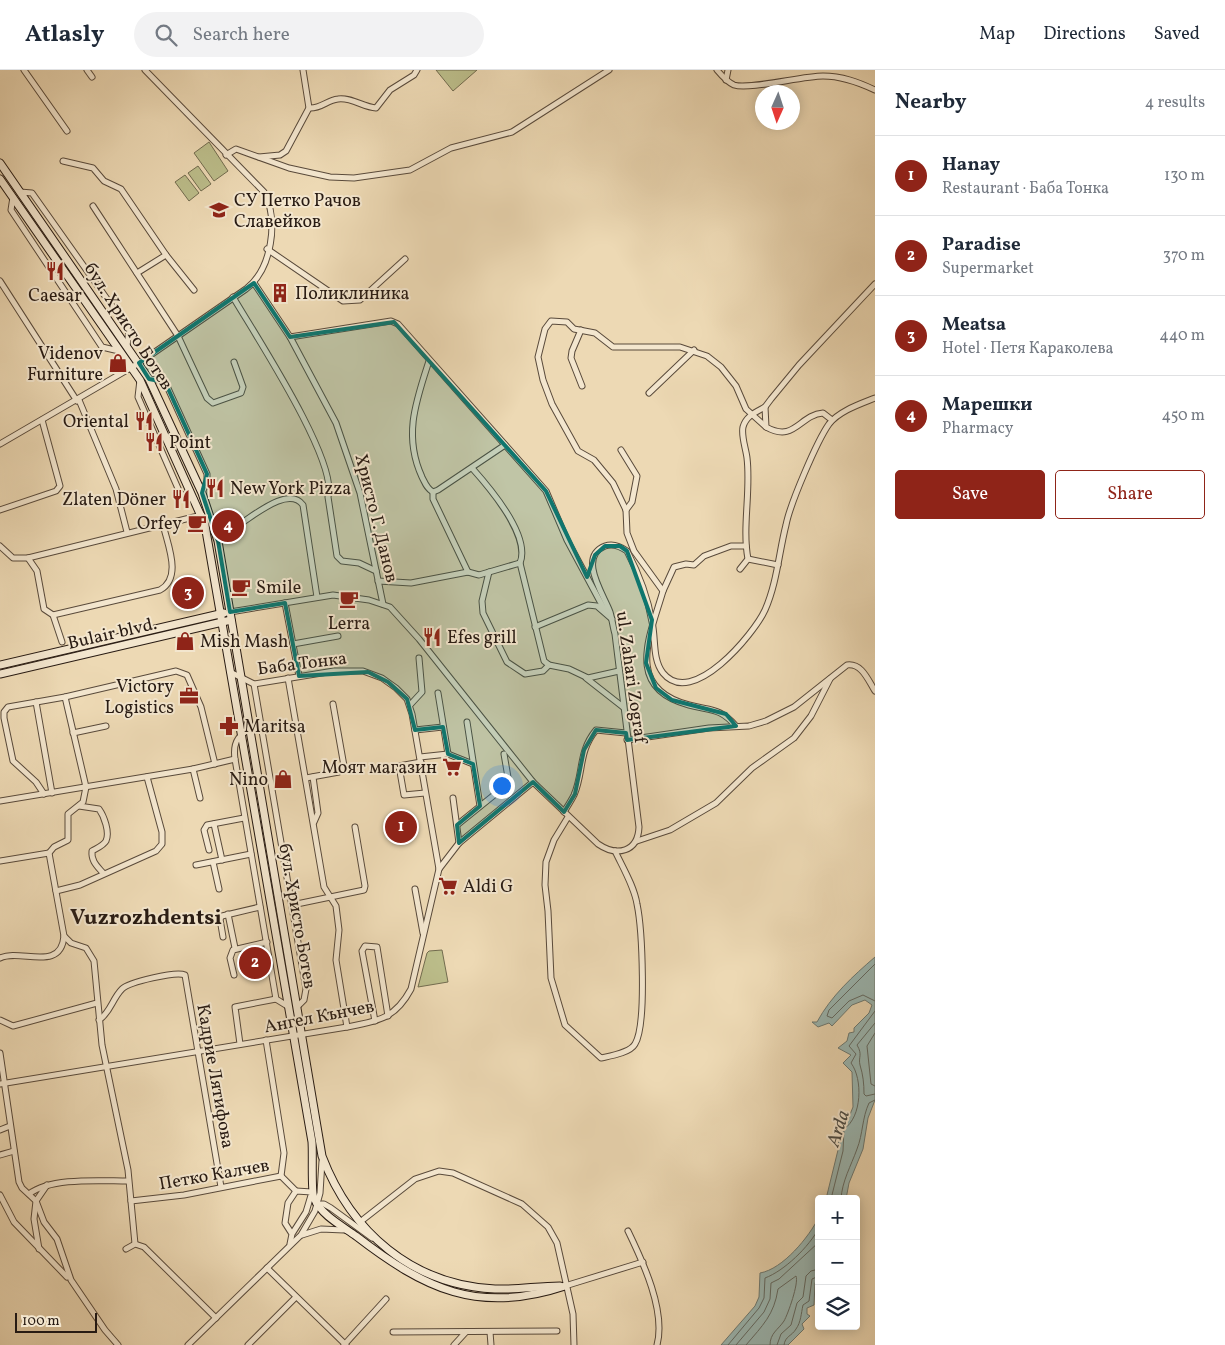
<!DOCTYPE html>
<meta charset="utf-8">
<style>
:root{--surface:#fff;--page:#f2f2f3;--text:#1f2937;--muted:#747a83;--line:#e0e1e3;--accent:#8f2418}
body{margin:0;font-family:Vollkorn,serif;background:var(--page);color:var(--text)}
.controls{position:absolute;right:15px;bottom:15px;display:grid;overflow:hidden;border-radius:5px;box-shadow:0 2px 12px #0003}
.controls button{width:45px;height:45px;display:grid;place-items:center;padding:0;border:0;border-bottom:1px solid var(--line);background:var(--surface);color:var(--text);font:25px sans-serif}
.compass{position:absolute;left:755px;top:15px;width:45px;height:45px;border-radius:50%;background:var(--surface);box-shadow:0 2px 12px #0003;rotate:183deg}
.scale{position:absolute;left:15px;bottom:12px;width:82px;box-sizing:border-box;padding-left:5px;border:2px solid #281b13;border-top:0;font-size:14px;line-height:18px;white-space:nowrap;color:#281b13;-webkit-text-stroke:4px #f3e6ce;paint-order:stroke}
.you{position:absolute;left:501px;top:715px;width:18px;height:18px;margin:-12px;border:4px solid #fff;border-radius:50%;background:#1a73e8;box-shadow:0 0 0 8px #1a73e833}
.badge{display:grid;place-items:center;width:32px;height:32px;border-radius:50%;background:var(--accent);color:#fff;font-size:16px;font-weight:700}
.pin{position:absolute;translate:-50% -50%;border:2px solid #fff;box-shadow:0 1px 5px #0006}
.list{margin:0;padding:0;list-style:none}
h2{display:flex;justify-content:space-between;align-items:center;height:65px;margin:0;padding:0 20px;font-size:21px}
h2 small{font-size:16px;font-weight:400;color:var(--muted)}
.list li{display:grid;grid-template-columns:32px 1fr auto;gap:15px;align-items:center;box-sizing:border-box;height:80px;padding:0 20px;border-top:1px solid var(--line)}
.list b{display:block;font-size:19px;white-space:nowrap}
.list p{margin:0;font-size:16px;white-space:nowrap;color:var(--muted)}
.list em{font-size:16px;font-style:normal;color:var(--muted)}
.actions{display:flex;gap:10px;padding:15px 20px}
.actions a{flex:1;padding:11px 0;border:1px solid var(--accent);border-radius:5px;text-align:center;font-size:18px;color:var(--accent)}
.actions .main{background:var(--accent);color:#fff}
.icon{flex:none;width:28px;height:28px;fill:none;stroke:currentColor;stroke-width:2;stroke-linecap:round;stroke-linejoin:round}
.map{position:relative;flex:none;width:875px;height:1275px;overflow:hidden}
header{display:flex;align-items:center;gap:30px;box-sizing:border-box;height:70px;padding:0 25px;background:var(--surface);border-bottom:1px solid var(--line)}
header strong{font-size:24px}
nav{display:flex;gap:28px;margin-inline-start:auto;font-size:18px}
.search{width:350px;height:45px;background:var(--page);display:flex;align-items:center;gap:12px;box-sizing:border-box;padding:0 18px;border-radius:28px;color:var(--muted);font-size:19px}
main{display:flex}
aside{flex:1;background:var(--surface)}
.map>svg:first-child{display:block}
.green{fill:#bcbe8b;stroke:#726c4f}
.water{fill:#9bb9b5;stroke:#6d7a74}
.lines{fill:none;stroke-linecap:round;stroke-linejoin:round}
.shore{stroke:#626a64;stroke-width:1}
.minor-casing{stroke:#594a3b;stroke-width:7}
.secondary-casing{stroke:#281b13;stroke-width:9}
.minor{stroke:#f3e6ce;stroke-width:5}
.secondary{stroke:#f3e6ce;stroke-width:7}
.marked{fill:#0f766e;fill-opacity:0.2;stroke:#0f766e;stroke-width:4;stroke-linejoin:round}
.labels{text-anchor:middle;stroke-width:4;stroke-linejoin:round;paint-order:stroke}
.poi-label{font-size:18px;fill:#281b13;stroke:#f3e6ce;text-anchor:start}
.street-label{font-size:18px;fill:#281b13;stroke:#f3e6ce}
.water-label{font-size:19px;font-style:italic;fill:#4a4a44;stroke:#f3e6ce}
.district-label{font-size:22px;font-weight:bold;fill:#281b13;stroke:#f3e6ce}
</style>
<header>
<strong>Atlasly</strong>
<div class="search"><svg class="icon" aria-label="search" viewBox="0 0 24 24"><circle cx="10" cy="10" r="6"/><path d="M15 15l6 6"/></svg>Search here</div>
<nav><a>Map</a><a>Directions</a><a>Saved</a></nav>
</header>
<main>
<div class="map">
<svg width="875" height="1275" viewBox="0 0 875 1275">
<rect width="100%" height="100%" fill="#edd9b4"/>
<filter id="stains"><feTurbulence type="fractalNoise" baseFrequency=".004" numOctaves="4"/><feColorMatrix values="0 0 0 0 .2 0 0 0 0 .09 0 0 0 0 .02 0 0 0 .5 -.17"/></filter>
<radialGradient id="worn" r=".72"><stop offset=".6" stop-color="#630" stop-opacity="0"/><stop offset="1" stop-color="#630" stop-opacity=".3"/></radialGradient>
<!-- green -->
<g class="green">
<polygon points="436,0 477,0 453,21"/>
<polygon points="209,72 228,101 214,111 194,83"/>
<polygon points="198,96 211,114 201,121 188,103"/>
<polygon points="185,105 199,123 189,131 175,112"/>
<polygon points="442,880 448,912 418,917 427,883 429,881"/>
</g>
<!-- water -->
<g class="water">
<path d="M875 887V1030L868 1048 863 1079 849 1113 846 1129H826L838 1080 840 1052H847L853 1037 852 1002 843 993 851 985 838 978 847 971 849 963 854 962V958L869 943 872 935 865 930 852 935 832 956 829 953 818 957 812 952H817C831 926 853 906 875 887Z"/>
<path d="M819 1147V1206L815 1213 814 1235 807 1238V1244L810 1246 802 1254 804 1259 788 1275H721L755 1236 759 1227 760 1203C783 1199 809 1167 819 1147Z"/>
</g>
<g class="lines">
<!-- shore -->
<g class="shore">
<polyline points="875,894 829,940 827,946 832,948 849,931 863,925 875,931"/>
<path d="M875 953 857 975C863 985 858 987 860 995 863 1005 864 1013 864 1024L866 1026 875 1024"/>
<polyline points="875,963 867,976 871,1014 875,1016"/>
<path d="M831 1129 843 1081 844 1059C862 1047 863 1009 851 993L856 984 849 976 875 941"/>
<path d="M841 1129C842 1111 851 1096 857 1079 863 1064 862 1048 869 1033L875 1030"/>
<path d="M728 1275 759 1238 764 1228 765 1208C784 1201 809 1177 819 1158"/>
<polyline points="736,1275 764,1242 770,1229 771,1213 779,1209 819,1172"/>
<path d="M746 1275C763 1255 774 1245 778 1219L796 1206C799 1213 788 1244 784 1251 778 1260 770 1263 770 1275"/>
<polyline points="777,1275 781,1264 791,1255 797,1233 803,1227 806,1206 811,1201 819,1199"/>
<path d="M784 1275C785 1266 792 1266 796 1259 801 1252 801 1244 803 1235L809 1231 812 1209 819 1206"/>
</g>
<!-- minor casing -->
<g class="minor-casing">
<g id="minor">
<polyline points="24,0 67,61"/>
<polyline points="87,0 92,7"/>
<path d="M717 0C722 6 727 12 734 15 749 20 802 6 823 6 842 6 858 12 875 20"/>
<polyline points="726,10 728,0"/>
<path d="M309 38C321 39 327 30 338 29 351 27 363 37 376 38L390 20 414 5 417 0"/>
<polyline points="226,85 236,79 289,98 330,107 354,108 410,100 451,78 512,62 609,0"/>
<polyline points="259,87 280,85 286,81 309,38 303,0"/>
<polyline points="63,91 93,98 104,111 121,119 166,185 194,220"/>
<polyline points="20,122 32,123 129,260 127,276"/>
<polyline points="13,127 11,140 102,277 119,281"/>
<polyline points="93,136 178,266 207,328 213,333 241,323 243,317 234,292"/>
<polyline points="267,179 343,231 360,230 405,189"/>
<polyline points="137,203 166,185"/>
<polyline points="0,211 77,331"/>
<polyline points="254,213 290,267 336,353 360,423 383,534"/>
<path d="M233 227C254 263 339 392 328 427L337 486 342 491 359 493 376 501"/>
<polyline points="581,260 572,281 571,288 582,316"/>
<polyline points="290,267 391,251 398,254 546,421 567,470 603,537 608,541"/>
<path d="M429 291C416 331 403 366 422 407 425 413 427 419 433 422L438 420 505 375"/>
<polyline points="149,309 159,310 166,314 207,404 207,411 202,423"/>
<polyline points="140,310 138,327 180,423 185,427 194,429"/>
<polyline points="649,323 694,280"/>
<polyline points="79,330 116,419 127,462"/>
<path d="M832 350 823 343C799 345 795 373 766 357L765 337 771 329 799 295 875 214"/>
<path d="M0 374 139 293 246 219C272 199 279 150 264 122L145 0"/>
<polyline points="621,380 637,406 632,432 626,440"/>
<path d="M472 398C489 417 531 466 520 493L544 591 549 595 569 599 588 608 619 601"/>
<polyline points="330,421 344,417"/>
<polyline points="433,422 433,429 468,502"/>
<polyline points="0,440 56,421 60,416 42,350"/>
<path d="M235 457C249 450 288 414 303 435L317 527"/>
<polyline points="0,476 13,488 28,488 202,445"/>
<polyline points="28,488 37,501 44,539 53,545 62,572"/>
<polyline points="748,489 778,495"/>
<path d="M740 499 748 489C742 457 751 421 747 388 746 379 741 366 743 357 746 346 756 342 765 337"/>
<polyline points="489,502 482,531 483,543 507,592 525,604 543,601 549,595"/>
<polyline points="378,511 411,513 468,502 479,505 520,493"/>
<polyline points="663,521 674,497 686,494 694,495 704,486 731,476 746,476"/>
<polyline points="285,533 299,606"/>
<path d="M230 542 333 525 369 530 390 537 419 569 533 712 598 774C617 787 638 782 639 757L615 564C613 557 612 549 610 542 604 525 577 487 605 476 613 473 620 476 627 481 638 502 648 528 652 552 656 568 652 589 663 603 692 639 754 564 765 540 777 513 779 482 786 455 790 434 817 371 829 354 839 341 860 334 875 328"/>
<path d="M53 545 160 520C183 507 167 474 163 454"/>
<polyline points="535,557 588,535 597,536 612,549"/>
<polyline points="293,574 338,566"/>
<polyline points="230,602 254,614 334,601 363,601 382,608 396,618 407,629 412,644 439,799"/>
<polyline points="288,608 324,817 336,836 339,860 336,890 347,957"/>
<polyline points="586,608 623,637"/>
<polyline points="254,614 306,919 304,930 298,936"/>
<polyline points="438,623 448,684"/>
<polyline points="36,632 52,723"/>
<polyline points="410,635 422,622 419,588"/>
<polyline points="467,652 480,736"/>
<path d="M736 656C719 637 711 641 689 635 624 618 650 566 663 521L634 481 627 463 626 440 613 413 594 390 578 381 552 334 543 310 538 287 545 259 551 251 567 252 574 259 595 263 613 277H680L707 286 721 297 736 316 746 339 766 357"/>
<path d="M250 660C236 665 233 675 235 689L276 929 289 937"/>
<polyline points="415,660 443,657"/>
<polyline points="73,663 106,656"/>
<path d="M627 670 709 658 749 656 766 651 794 637 847 595C862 593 868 610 875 621"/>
<polyline points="420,687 448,684 473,694"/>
<polyline points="421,692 399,696 404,725 425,723"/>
<polyline points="193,699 200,728"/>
<polyline points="313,707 318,743 314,752"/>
<polyline points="306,708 339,702 344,696 333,634"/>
<polyline points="44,724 36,712 13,691 4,648 4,642 8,637 65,627 176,601 187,605 201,637 215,694"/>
<polyline points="453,728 459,773"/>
<polyline points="0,731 193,699 235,689"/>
<path d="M79 736 99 739C104 746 110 762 106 771 103 776 97 778 92 781 91 791 97 796 103 803"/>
<path d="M564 742C567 737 571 731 574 725 584 702 578 682 596 660L626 663"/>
<path d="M568 747 554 770 546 792 545 815 548 841 551 908 565 955 601 988C610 986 630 983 635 974 647 955 642 858 637 834 634 816 623 798 615 781"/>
<polyline points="214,754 222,790"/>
<polyline points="457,755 509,713 504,684"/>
<polyline points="637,771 670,760 716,733 752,698 794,668 811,646 830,609"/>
<polyline points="209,780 204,760 207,755 244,748"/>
<polyline points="0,791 49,783"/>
<polyline points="213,792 219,819"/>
<polyline points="196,795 251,784"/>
<polyline points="415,819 423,863"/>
<polyline points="56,821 80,815 156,781 162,774 162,762 147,707"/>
<polyline points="292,835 364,820 365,816 355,757"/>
<polyline points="228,844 235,878"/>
<polyline points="64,866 71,873 86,878 94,891 102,975 128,1100 135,1174"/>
<polyline points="223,867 220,849 222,846 260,837"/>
<path d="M0 888C20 878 61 903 64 866L49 783 54 777 68 770V744L83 732 86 717 65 627"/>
<polyline points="234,905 230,888 233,880 267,872"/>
<polyline points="0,950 13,956 97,933"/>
<path d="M99 950C111 942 112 929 122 919 129 912 176 901 185 905L221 1117"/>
<polyline points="375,951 362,881 365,876 377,877 388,946"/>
<polyline points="266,970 284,1083 281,1106"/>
<polyline points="240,974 235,937 276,929"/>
<polyline points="0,983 19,1112 22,1118 36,1131 34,1149 39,1179"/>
<path d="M0 1014 347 957C378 951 395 949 411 919L439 799 459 773 533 712"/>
<polyline points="0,1060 10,1056"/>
<polyline points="0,1085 14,1081"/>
<polyline points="47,1115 36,1131 44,1152 57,1169 71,1210 105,1260 118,1275"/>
<path d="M29 1124C52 1107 99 1111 128 1111"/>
<polyline points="0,1125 14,1152 67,1207"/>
<polyline points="131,1131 184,1125 281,1106 296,1121"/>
<polyline points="316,1134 324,1134 331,1138 372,1168"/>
<polyline points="360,1152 415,1109 439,1101 453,1103 522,1134 548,1157 557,1173 573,1244 574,1275"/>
<path d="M628 1161C643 1192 666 1241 657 1275"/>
<polyline points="302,1165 321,1159 344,1160"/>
<polyline points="290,1174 292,1164 306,1142 312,1122 296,1121 288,1133 285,1153 292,1164"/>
<polyline points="126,1179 135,1174 144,1177 216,1248"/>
<polyline points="267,1198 346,1275"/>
<polyline points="565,1216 643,1192"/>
<polyline points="393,1262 557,1261"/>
<polyline points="490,1262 491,1275"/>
<polyline points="188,1275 301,1165 315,1141 320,1123 322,1091"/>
<polyline points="248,1275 296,1227"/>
<polyline points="344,1275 386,1229"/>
<polyline points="454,1275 466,1262"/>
</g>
</g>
<!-- secondary casing -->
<g class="secondary-casing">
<g id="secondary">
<path d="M0 93 149 309 202 423 218 471 322 1086C351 1162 412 1215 495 1219 517 1220 538 1216 560 1216"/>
<path d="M0 109 140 310 205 455 312 1072C313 1084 311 1122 314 1128 321 1145 342 1156 356 1166 425 1219 478 1245 565 1216"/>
<polyline points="0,595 224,543"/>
<polyline points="0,604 231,550"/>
</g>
</g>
<!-- minor -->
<use href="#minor" class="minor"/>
<!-- secondary -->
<use href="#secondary" class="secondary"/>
</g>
<!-- marked area -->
<path class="marked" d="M254 213 290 267 394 252 546 421 587 507 595 485 605 476H620L627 481 652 550 646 593 656 618 672 630 726 644 736 656 627 670 626 663 596 660 584 680 575 724 564 742 533 712 459 773 457 755 480 736 473 694 448 684 443 657 415 660 407 629 388 612 368 602 299 606 285 533 230 542 218 471 202 423 207 404 165 312 149 309 139 293Z"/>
<!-- icons -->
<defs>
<g id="school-bare" transform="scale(1.5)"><path d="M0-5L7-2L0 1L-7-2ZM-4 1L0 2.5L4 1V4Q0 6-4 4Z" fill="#8f2418" stroke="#f3e6ce" stroke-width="2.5" paint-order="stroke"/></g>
<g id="restaurant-bare" transform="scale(1.5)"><path d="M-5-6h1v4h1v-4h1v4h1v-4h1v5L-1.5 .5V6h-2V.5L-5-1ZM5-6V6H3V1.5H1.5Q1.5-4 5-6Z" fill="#8f2418" stroke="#f3e6ce" stroke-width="2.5" paint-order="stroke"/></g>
<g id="building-bare" transform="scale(1.5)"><path d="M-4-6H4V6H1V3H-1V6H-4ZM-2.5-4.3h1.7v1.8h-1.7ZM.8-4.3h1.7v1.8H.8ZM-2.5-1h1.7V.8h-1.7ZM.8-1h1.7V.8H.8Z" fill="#8f2418" stroke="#f3e6ce" stroke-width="2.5" paint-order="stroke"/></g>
<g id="shop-bare" transform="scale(1.5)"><path d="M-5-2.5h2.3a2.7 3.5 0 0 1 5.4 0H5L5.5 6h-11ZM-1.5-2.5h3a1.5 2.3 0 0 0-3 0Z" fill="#8f2418" stroke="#f3e6ce" stroke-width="2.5" paint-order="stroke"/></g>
<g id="cafe-bare" transform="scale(1.5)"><path d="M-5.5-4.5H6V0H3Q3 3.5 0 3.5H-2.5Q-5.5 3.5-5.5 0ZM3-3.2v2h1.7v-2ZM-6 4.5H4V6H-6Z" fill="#8f2418" stroke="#f3e6ce" stroke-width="2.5" paint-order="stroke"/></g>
<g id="office-bare" transform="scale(1.5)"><path d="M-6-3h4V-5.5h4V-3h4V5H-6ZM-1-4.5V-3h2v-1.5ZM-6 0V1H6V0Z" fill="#8f2418" stroke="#f3e6ce" stroke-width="2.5" paint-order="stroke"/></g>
<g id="pharmacy-bare" transform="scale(1.5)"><path d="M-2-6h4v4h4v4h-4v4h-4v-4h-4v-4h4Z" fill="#8f2418" stroke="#f3e6ce" stroke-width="2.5" paint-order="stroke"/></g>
<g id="supermarket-bare" transform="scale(1.5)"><path d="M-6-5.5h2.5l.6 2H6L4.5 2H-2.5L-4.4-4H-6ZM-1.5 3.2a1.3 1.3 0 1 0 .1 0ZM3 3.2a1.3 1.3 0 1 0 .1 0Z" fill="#8f2418" stroke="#f3e6ce" stroke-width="2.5" paint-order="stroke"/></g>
</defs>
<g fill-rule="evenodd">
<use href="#school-bare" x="219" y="140"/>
<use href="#restaurant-bare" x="55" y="201"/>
<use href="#building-bare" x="280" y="223"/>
<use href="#shop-bare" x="118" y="293"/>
<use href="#restaurant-bare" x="144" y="351"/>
<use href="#restaurant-bare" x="154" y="372"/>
<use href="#restaurant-bare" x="215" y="418"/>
<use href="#restaurant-bare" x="181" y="429"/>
<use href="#cafe-bare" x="197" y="453"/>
<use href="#cafe-bare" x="241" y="517"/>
<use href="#cafe-bare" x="349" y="529"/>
<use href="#restaurant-bare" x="432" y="567"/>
<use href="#shop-bare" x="185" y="571"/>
<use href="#office-bare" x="189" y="626"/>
<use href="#pharmacy-bare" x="229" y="656"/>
<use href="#supermarket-bare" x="452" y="697"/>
<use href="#shop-bare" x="283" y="709"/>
<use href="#supermarket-bare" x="448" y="816"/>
</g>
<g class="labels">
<!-- poi labels -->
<g class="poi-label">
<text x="234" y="136">СУ Петко Рачов<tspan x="234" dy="21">Славейков</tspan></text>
<text x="295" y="229">Поликлиника</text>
<text x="55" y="231" text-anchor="middle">Caesar</text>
<text x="103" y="289" text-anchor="end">Videnov<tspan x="103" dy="21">Furniture</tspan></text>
<text x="129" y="357" text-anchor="end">Oriental</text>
<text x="169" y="378">Point</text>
<text x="230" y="424">New York Pizza</text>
<text x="166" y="435" text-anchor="end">Zlaten Döner</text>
<text x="182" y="459" text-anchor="end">Orfey</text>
<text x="256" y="523">Smile</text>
<text x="349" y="559" text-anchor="middle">Lerra</text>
<text x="447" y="573">Efes grill</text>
<text x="200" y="577">Mish Mash</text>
<text x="174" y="622" text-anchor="end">Victory<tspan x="174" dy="21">Logistics</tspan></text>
<text x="244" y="662">Maritsa</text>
<text x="437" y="703" text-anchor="end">Моят магазин</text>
<text x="268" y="715" text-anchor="end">Nino</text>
<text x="463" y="822">Aldi G</text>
</g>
<!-- street labels -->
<g class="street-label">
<text transform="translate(129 256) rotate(57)" y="6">бул. Христо Ботев</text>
<text transform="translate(377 448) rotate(76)" y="6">Христо Г. Данов</text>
<text transform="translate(112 563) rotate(-13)" y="6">Bulair blvd.</text>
<text transform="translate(302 593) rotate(-7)" y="6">Баба Тонка</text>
<text transform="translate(632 607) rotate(82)" y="6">ul. Zahari Zograf</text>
<text transform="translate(298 846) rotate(80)" y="6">бул. Христо Ботев</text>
<text transform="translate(319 946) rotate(-11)" y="6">Ангел Кънчев</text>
<text transform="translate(216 1006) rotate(80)" y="6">Кадрие Лятифова</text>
<text transform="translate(214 1104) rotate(-10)" y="6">Петко Калчев</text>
</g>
<!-- water labels -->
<g class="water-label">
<text transform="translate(837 1058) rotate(-72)" y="7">Arda</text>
</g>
<!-- district labels -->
<g class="district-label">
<text x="146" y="854">Vuzrozhdentsi</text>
</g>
</g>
<rect width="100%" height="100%" filter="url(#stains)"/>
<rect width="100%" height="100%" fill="url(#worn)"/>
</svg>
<div class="controls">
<button>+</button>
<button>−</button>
<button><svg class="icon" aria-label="layers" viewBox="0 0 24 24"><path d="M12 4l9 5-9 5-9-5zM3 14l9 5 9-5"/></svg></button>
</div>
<svg class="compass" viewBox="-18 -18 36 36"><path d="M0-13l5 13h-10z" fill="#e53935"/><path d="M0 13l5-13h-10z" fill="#747a83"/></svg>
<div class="scale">100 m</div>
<div class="you"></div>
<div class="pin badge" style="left:401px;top:757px">1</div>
<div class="pin badge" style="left:255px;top:893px">2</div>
<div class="pin badge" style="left:188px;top:523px">3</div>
<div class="pin badge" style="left:228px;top:456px">4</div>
</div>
<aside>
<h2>Nearby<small>4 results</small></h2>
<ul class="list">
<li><span class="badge">1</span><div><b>Hanay</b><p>Restaurant · Баба Тонка</p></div><em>130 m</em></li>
<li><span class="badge">2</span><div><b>Paradise</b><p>Supermarket</p></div><em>370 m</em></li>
<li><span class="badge">3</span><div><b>Meatsa</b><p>Hotel · Петя Караколева</p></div><em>440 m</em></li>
<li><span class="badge">4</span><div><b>Марешки</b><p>Pharmacy</p></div><em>450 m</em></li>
</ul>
<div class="actions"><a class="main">Save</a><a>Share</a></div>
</aside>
</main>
